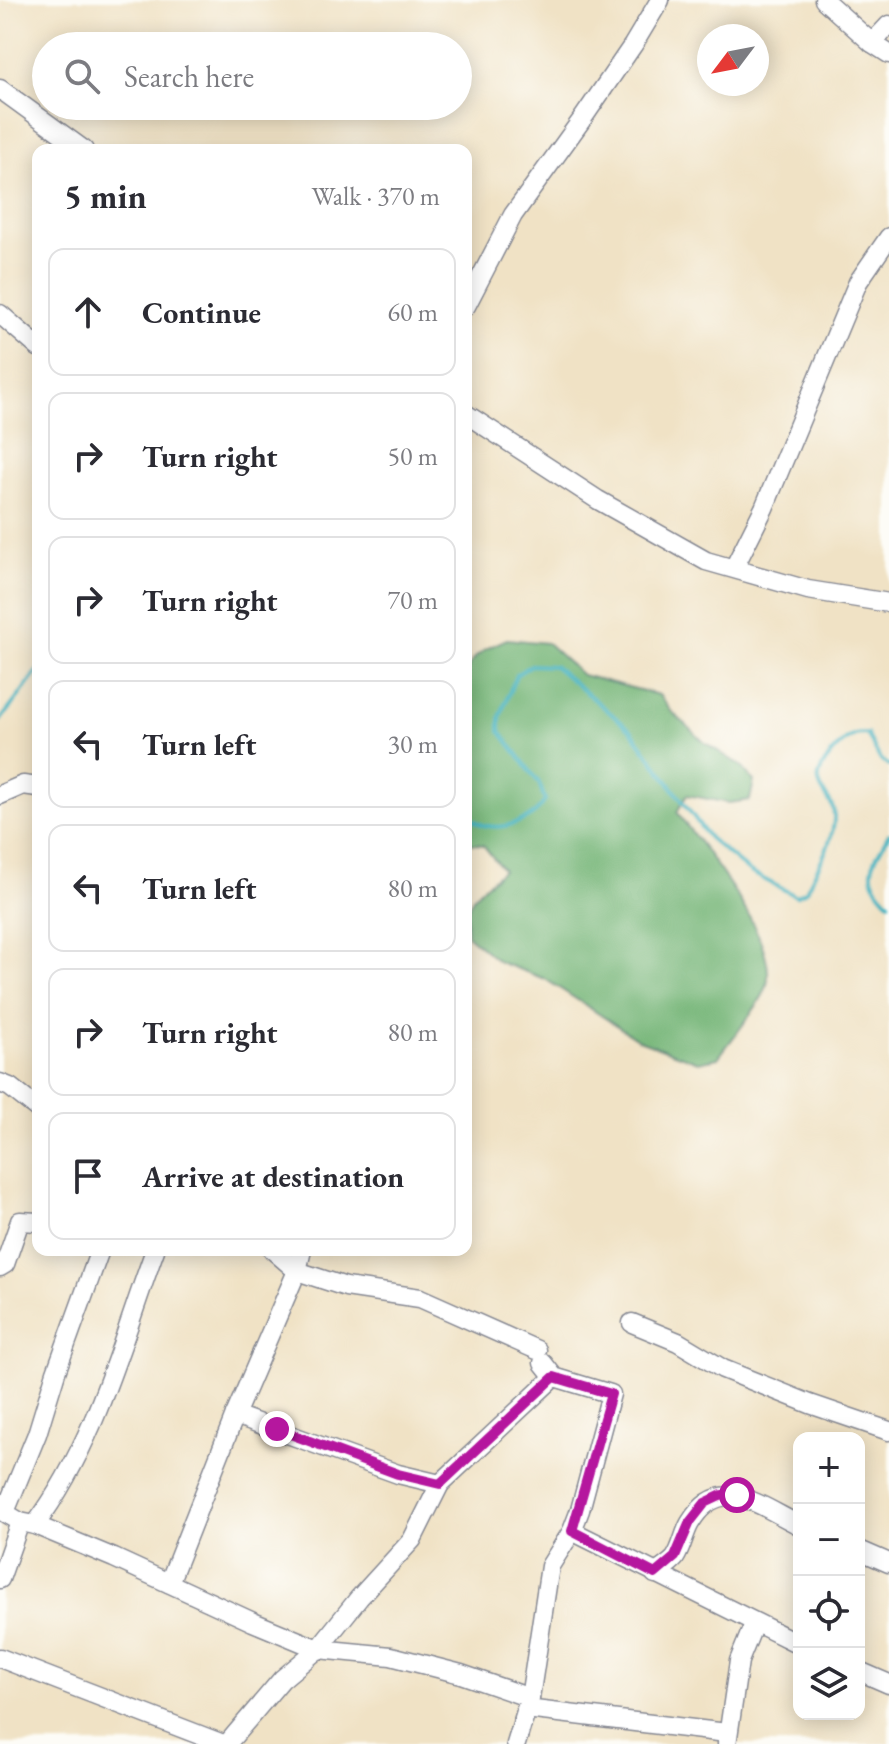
<!DOCTYPE html>
<meta charset="utf-8">
<style>
:root{--surface:#fff;--page:#f7f7f7;--text:#2b2b33;--muted:#7c7c81;--line:#e1e1e2}
body{margin:0;font-family:"EB Garamond",serif;background:var(--page);color:var(--text)}
.controls{position:absolute;right:24px;bottom:24px;display:grid;overflow:hidden;border-radius:16px;box-shadow:0 4px 20px #0003}
.controls button{width:72px;height:72px;display:grid;place-items:center;padding:0;border:0;border-bottom:2px solid var(--line);background:var(--surface);color:var(--text);font:40px sans-serif}
.compass{position:absolute;left:697px;top:24px;width:72px;height:72px;border-radius:50%;background:var(--surface);box-shadow:0 4px 20px #0003;rotate:238deg}
.stop{position:absolute;width:24px;height:24px;margin:-18px;border:6px solid #b5179e;border-radius:50%;background:#fff}
.stop.end{background:#b5179e;border-color:#fff;box-shadow:0 2px 8px #0008}
.list{margin:0;padding:0;list-style:none}
h2{display:flex;justify-content:space-between;align-items:center;height:104px;margin:0;padding:0 32px;font-size:34px}
h2 small{font-size:26px;font-weight:400;color:var(--muted)}
.list li{display:grid;grid-template-columns:52px 1fr auto;gap:24px;align-items:center;box-sizing:border-box;height:128px;margin:0 16px 16px;padding:0 16px;border:2px solid var(--line);border-radius:16px}
.list b{display:block;font-size:30px;white-space:nowrap}
.list em{font-size:26px;font-style:normal;color:var(--muted)}
.icon{flex:none;width:44px;height:44px;fill:none;stroke:currentColor;stroke-width:2;stroke-linecap:round;stroke-linejoin:round}
.map{position:relative;flex:none;width:889px;height:1744px;overflow:hidden}
.search{position:absolute;background:var(--surface);box-shadow:0 4px 20px #0003;left:32px;top:32px;width:440px;height:88px;display:flex;align-items:center;gap:20px;box-sizing:border-box;padding:0 28px;border-radius:44px;color:var(--muted);font-size:30px}
.panel{position:absolute;background:var(--surface);box-shadow:0 4px 20px #0003;left:32px;top:144px;width:440px;height:1112px;border-radius:16px}
.map>svg:first-child{display:block}
.forest{fill:#76b678;stroke:#48726b;stroke-width:2}
.lines{fill:none;stroke-linecap:round;stroke-linejoin:round}
.stream{stroke:#44b2bf;stroke-width:4}
.minor-casing{stroke:#868892;stroke-width:21}
.minor{stroke:#fff;stroke-width:18}
.route{stroke:#b5179e;stroke-width:10}
</style>
<div class="map">
<svg width="889" height="1744" viewBox="0 0 889 1744">
<rect width="100%" height="100%" fill="#fdfcf7"/>
<filter id="ink" filterUnits="userSpaceOnUse"><feTurbulence type="fractalNoise" baseFrequency=".0125" numOctaves="2"/><feDisplacementMap in="SourceGraphic" scale="16" xChannelSelector="R" yChannelSelector="G"/><feConvolveMatrix kernelMatrix="1 2 1 2 8 2 1 2 1" color-interpolation-filters="sRGB"/></filter>
<filter id="wash" filterUnits="userSpaceOnUse"><feTurbulence type="fractalNoise" baseFrequency=".006" numOctaves="4" result="noise"/><feDisplacementMap in="SourceGraphic" scale="32" xChannelSelector="R" yChannelSelector="G"/><feGaussianBlur stdDeviation="1.8" result="paint"/><feColorMatrix in="noise" values="0 0 0 0 0 0 0 0 0 0 0 0 0 0 0 0 0 1.4 0 .05"/><feComposite in="paint" operator="in"/></filter>
<g filter="url(#wash)">
<rect width="100%" height="100%" fill="#f0e2c5"/>
<!-- forest -->
<path class="forest" d="M507 639 547 643 582 675 659 695 671 711 704 742 741 766 754 781 750 800 729 803 687 795 677 812C703 849 785 944 765 991 757 1009 730 1041 718 1058L698 1062 639 1040 545 979 499 962 467 935C463 896 477 894 503 870L483 845 466 843V672C474 653 489 647 507 639Z"/>
<g class="lines">
<!-- stream -->
<g class="stream">
<polyline points="0,721 38,671"/>
<path d="M466 816C471 818 478 823 483 825 505 831 536 819 545 800L539 783 500 731V717L516 675 531 665 554 666 631 730 709 838 750 872 796 896 806 891C816 869 835 841 834 815 834 801 821 794 819 782 815 768 843 739 855 735 859 734 863 734 867 734L880 759 889 766"/>
<path d="M889 834C872 865 861 875 889 902"/>
</g>
</g>
</g>
<g filter="url(#ink)">
<g class="lines">
<!-- minor casing -->
<g class="minor-casing">
<g id="minor">
<polyline points="824,0 872,43 889,54"/>
<polyline points="872,43 889,25"/>
<polyline points="0,89 84,150"/>
<polyline points="466,306 513,215 583,118 633,45 660,0"/>
<polyline points="0,314 38,347"/>
<polyline points="466,414 598,500 706,561 808,590 889,603"/>
<polyline points="734,568 764,508 858,282 889,237"/>
<polyline points="0,795 23,785 38,787"/>
<polyline points="0,1083 10,1087 38,1109"/>
<polyline points="273,1250 297,1271 346,1287 420,1298 537,1350"/>
<polyline points="0,1267 5,1264 20,1221 38,1222"/>
<polyline points="632,1323 678,1342 723,1369 810,1404 889,1431"/>
<polyline points="235,1415 398,1474 440,1484"/>
<polyline points="0,1510 20,1522 35,1525 114,1558 253,1622 318,1649 391,1656 461,1674 530,1698"/>
<polyline points="5,1512 37,1434 56,1372 100,1250"/>
<path d="M35 1525C95 1445 121 1343 155 1250"/>
<polyline points="572,1531 799,1644"/>
<polyline points="859,1550 889,1563"/>
<path d="M655 1574C661 1569 670 1564 675 1558 682 1548 684 1533 690 1523 720 1472 760 1506 799 1525"/>
<polyline points="0,1579 20,1522"/>
<polyline points="169,1583 235,1415 297,1271 302,1250"/>
<polyline points="0,1658 223,1744"/>
<polyline points="859,1671 889,1684"/>
<polyline points="526,1709 727,1733"/>
<polyline points="227,1744 282,1679 318,1649 359,1598 412,1540 440,1484 554,1377"/>
<polyline points="516,1744 530,1698 550,1566 572,1531 580,1510 611,1394 554,1377 543,1363"/>
<polyline points="727,1744 739,1661 754,1624"/>
</g>
</g>
<!-- minor -->
<use href="#minor" class="minor"/>
</g>
</g>
<g class="lines" filter="url(#ink)">
<!-- route -->
<polyline class="route" points="277,1429 398,1474 440,1484 554,1377 611,1394 572,1531 655,1574 675,1557 690,1522 705,1503 722,1495 737,1495"/>
</g>
</svg>
<div class="controls">
<button>+</button>
<button>−</button>
<button><svg class="icon" aria-label="locate" viewBox="0 0 24 24"><circle cx="12" cy="12" r="6"/><path d="M12 2v4M12 18v4M2 12h4M18 12h4"/></svg></button>
<button><svg class="icon" aria-label="layers" viewBox="0 0 24 24"><path d="M12 4l9 5-9 5-9-5zM3 14l9 5 9-5"/></svg></button>
</div>
<svg class="compass" viewBox="-18 -18 36 36"><path d="M0-13l5 13h-10z" fill="#e53935"/><path d="M0 13l5-13h-10z" fill="#7c7c81"/></svg>
<div class="stop" style="left:737px;top:1495px"></div>
<div class="stop end" style="left:277px;top:1429px"></div>
<div class="search"><svg class="icon" aria-label="search" viewBox="0 0 24 24"><circle cx="10" cy="10" r="6"/><path d="M15 15l6 6"/></svg>Search here</div>
<section class="panel">
<h2>5 min<small>Walk · 370 m</small></h2>
<ul class="list">
<li><svg class="icon" aria-label="ahead" viewBox="0 0 24 24"><path d="M12 20V5M6 11l6-6 6 6"/></svg><div><b>Continue</b></div><em>60 m</em></li>
<li><svg class="icon" aria-label="right" viewBox="0 0 24 24"><path d="M7 20v-9h11M14 6l5 5-5 5"/></svg><div><b>Turn right</b></div><em>50 m</em></li>
<li><svg class="icon" aria-label="right" viewBox="0 0 24 24"><path d="M7 20v-9h11M14 6l5 5-5 5"/></svg><div><b>Turn right</b></div><em>70 m</em></li>
<li><svg class="icon" aria-label="left" viewBox="0 0 24 24"><path d="M17 20v-9H6M10 6l-5 5 5 5"/></svg><div><b>Turn left</b></div><em>30 m</em></li>
<li><svg class="icon" aria-label="left" viewBox="0 0 24 24"><path d="M17 20v-9H6M10 6l-5 5 5 5"/></svg><div><b>Turn left</b></div><em>80 m</em></li>
<li><svg class="icon" aria-label="right" viewBox="0 0 24 24"><path d="M7 20v-9h11M14 6l5 5-5 5"/></svg><div><b>Turn right</b></div><em>80 m</em></li>
<li><svg class="icon" aria-label="arrive" viewBox="0 0 24 24"><path d="M6 21V4h12l-3 4 3 4H6"/></svg><div><b>Arrive at destination</b></div></li>
</ul>
</section>
</div>
